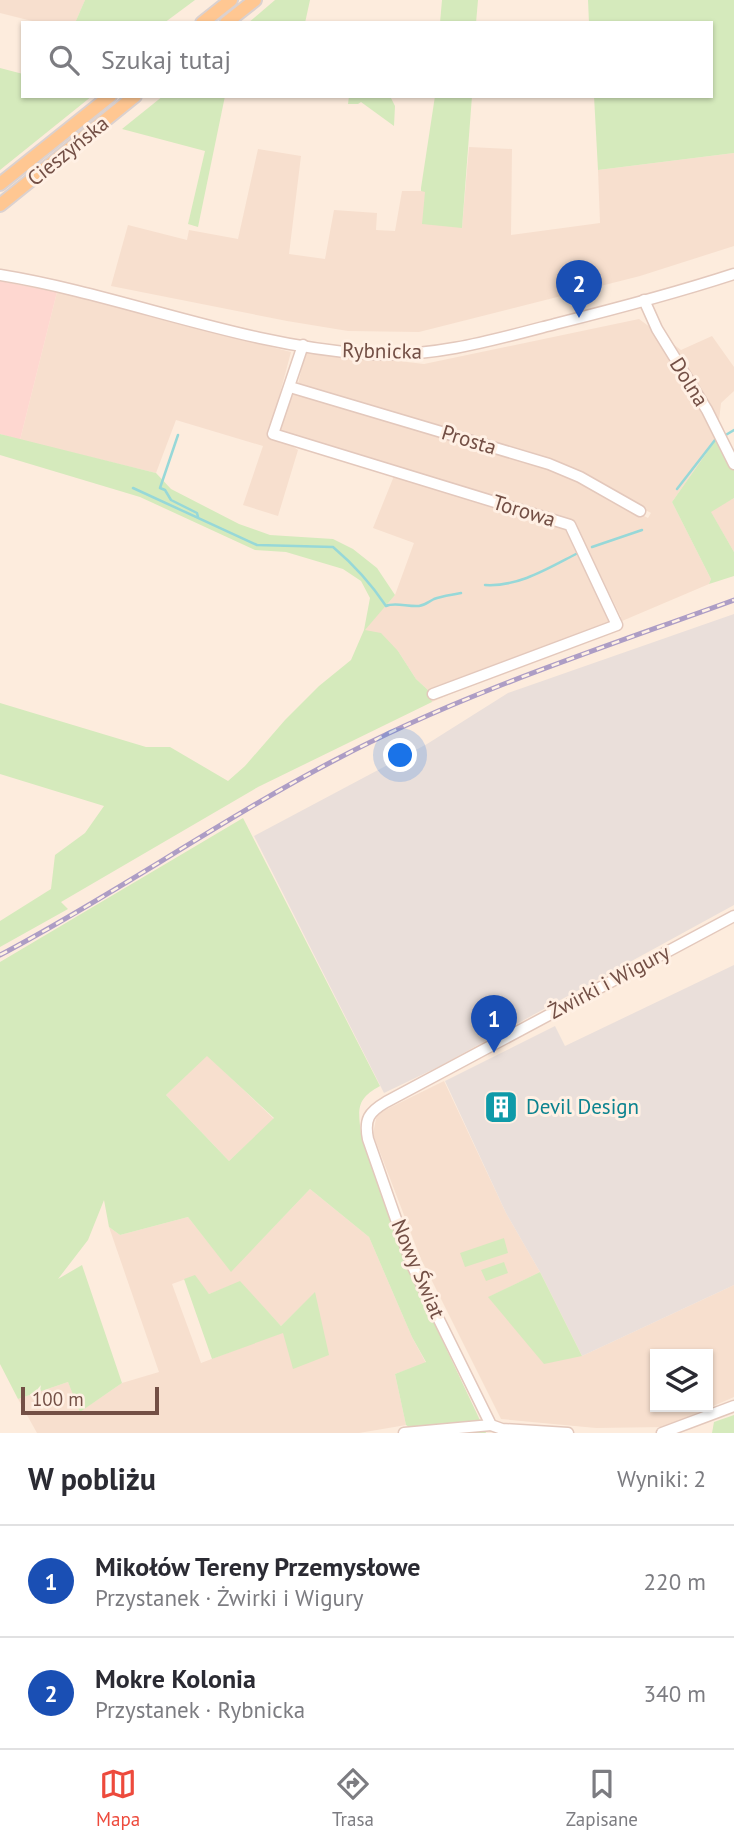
<!DOCTYPE html>
<html lang="pl">
<meta charset="utf-8">
<style>
:root{--surface:#fff;--page:#f7f7f7;--text:#2b2b33;--muted:#7c7c81;--line:#e1e1e2;--accent:#ed4a3c}
body{margin:0;font-family:"PT Sans",sans-serif;background:var(--page);color:var(--text)}
.controls{position:absolute;right:21px;bottom:21px;display:grid;overflow:hidden;border-radius:0px;box-shadow:0 2px 5px #0004}
.controls button{width:63px;height:63px;display:grid;place-items:center;padding:0;border:0;border-bottom:2px solid var(--line);background:var(--surface);color:var(--text);font:35px sans-serif}
.scale{position:absolute;left:21px;bottom:18px;width:138px;box-sizing:border-box;padding-left:7px;border:4px solid #734f45;border-top:0;font-size:19px;line-height:24px;white-space:nowrap;color:#734f45;-webkit-text-stroke:5px #fff0e4;paint-order:stroke}
.you{position:absolute;left:401px;top:756px;width:24px;height:24px;margin:-18px;border:5px solid #fff;border-radius:50%;background:#1a73e8;box-shadow:0 0 0 10px #1a73e833}
.badge{display:grid;place-items:center;width:46px;height:46px;border-radius:50%;background:var(--accent);color:#fff;font-size:23px;font-weight:700}
.pin{position:absolute;translate:-50% -58px;filter:drop-shadow(0 2px 4px #0008)}
.pin::after{content:'';position:absolute;top:37px;width:24px;height:21px;background:inherit;clip-path:polygon(0 0,100% 0,50% 100%)}
.list{margin:0;padding:0;list-style:none}
h2{display:flex;justify-content:space-between;align-items:center;height:91px;margin:0;padding:0 28px;font-size:30px}
h2 small{font-size:23px;font-weight:400;color:var(--muted)}
.list li{display:grid;grid-template-columns:46px 1fr auto;gap:21px;align-items:center;box-sizing:border-box;height:112px;padding:0 28px;border-top:2px solid var(--line)}
.list b{display:block;font-size:26px;white-space:nowrap}
.list p{margin:0;font-size:23px;white-space:nowrap;color:var(--muted)}
.list em{font-size:23px;font-style:normal;color:var(--muted)}
.icon{flex:none;width:38px;height:38px;fill:none;stroke:currentColor;stroke-width:2;stroke-linecap:round;stroke-linejoin:round}
.map{position:relative;flex:none;width:734px;height:1433px;overflow:hidden}
.search{position:absolute;background:var(--surface);box-shadow:0 2px 5px #0004;left:21px;right:21px;top:21px;height:77px;display:flex;align-items:center;gap:18px;box-sizing:border-box;padding:0 24px;border-radius:0px;color:var(--muted);font-size:26px}
.sheet{height:315px;background:var(--surface)}
nav{display:flex;justify-content:space-around;align-items:center;box-sizing:border-box;height:98px;border-top:2px solid var(--line);background:var(--surface);font-size:19px;color:var(--muted)}
nav a{display:grid;justify-items:center;gap:4px}
nav .on{color:var(--accent)}
.map>svg:first-child{display:block}
.residential{fill:#f7dfce;fill-rule:evenodd}
.commercial{fill:#fed7d0}
.industrial{fill:#eadfda}
.green{fill:#d5eabc;fill-rule:evenodd}
.lines{fill:none;stroke-linecap:round;stroke-linejoin:round}
.stream{stroke:#97d8d8;stroke-width:2.5}
.minor-casing{stroke:#e3c8bc;stroke-width:13}
.major-casing{stroke:#dbd1cf;stroke-width:16}
.minor{stroke:#fff;stroke-width:10}
.major{stroke:#ffc792;stroke-width:12}
.rail-casing{stroke:#ad9dc5;stroke-width:5}
.rail{stroke:#fff0e4;stroke-width:2.5;stroke-dasharray:8;stroke-linecap:butt}
.labels{text-anchor:middle;stroke-width:6;stroke-linejoin:round;paint-order:stroke}
.street-label{font-size:21px;fill:#734f45;stroke:#fff0e4}
.culture-label{font-size:21px;fill:#0d838f;stroke:#fff0e4;text-anchor:start}
</style>
<div class="map">
<svg width="734" height="1433" viewBox="0 0 734 1433">
<rect width="100%" height="100%" fill="#fdecdd"/>
<!-- residential -->
<g class="residential">
<polygon points="0,0 85,0 75,23 40,23 0,13"/>
<polygon points="469,147 512,149 511,235 600,223 598,170 734,153 734,246 640,276 419,332 348,331 287,321 111,286 128,225 187,240 189,230 238,239 258,149 301,156 289,254 325,259 334,210 377,213 376,230 395,231 402,191 425,191 462,228"/>
<polygon points="57,292 291,352 270,431 298,450 278,516 243,505 263,446 176,420 156,473 20,440"/>
<polygon points="639,319 681,350 712,336 734,367 734,391 721,403 717,438 672,502 711,579 709,584 432,702 429,691 416,679 398,651 364,630 395,595 414,543 373,528 394,476 565,529 609,622 621,617 574,522 277,431 295,390 551,468 648,518 651,513 554,460 298,384 306,350 424,364"/>
<polygon points="734,498 734,552 710,511"/>
<polygon points="207,1055 274,1119 229,1161 166,1095"/>
<path d="M444 1081 506 1213 540 1272 489 1297 582 1356 734 1285V1397L665 1427 596 1428 501 1419 420 1257 373 1134 377 1114ZM655 1354H708V1407H655Z"/>
<path d="M310 1189 369 1237 412 1337 426 1363 395 1374 406 1425 359 1433H37L18 1399 68 1382 81 1411 122 1383 159 1372 109 1227 120 1235 188 1217 231 1271ZM194 1276 209 1294 240 1282 281 1326 315 1293 283 1332 201 1363 172 1284Z"/>
</g>
<!-- commercial -->
<polygon class="commercial" points="0,281 57,292 20,440 0,434"/>
<!-- industrial -->
<g class="industrial">
<polygon points="734,614 734,905 438,1067 384,1093 254,836 427,744 508,693"/>
<polygon points="734,965 734,1285 582,1356 540,1272 506,1213 445,1081 555,1026 565,1046"/>
</g>
<!-- green -->
<g class="green">
<polygon points="85,0 195,0 164,23 75,23"/>
<polygon points="275,0 310,0 305,23 248,23"/>
<polygon points="442,0 478,0 476,23 440,23"/>
<polygon points="588,0 734,0 734,153 598,170 594,96 711,96 711,23 589,23"/>
<polygon points="0,68 23,74 23,96 92,96 0,170"/>
<polygon points="163,96 225,96 198,227 188,224 205,151 122,129"/>
<polygon points="349,96 390,96 395,106 394,126 361,102 358,104 348,104"/>
<polygon points="435,96 472,96 462,228 422,224 425,192 421,191 421,188"/>
<polygon points="0,434 156,473 171,489 239,524 270,535 333,539 353,549 377,568 395,595 365,630 381,633 398,651 416,679 429,691 432,702 258,787 61,902 68,909 0,947 0,921 51,889 55,855 85,833 104,806 0,774 0,703 146,747 170,747 228,781 245,766 285,720 319,686 351,660 364,630 370,598 361,581 343,569 286,552 255,550 140,497 0,455"/>
<polygon points="717,438 734,469 734,498 711,512 734,552 734,576 709,584 711,579 672,502"/>
<path d="M243 818 380 1086C356 1099 358 1109 361 1134L412 1276 486 1433H419L406 1425 395 1374 426 1362 412 1337 369 1237 310 1189 231 1272 188 1217 120 1235 109 1227 104 1200 88 1240 58 1279 82 1265 122 1383 80 1412 68 1382 18 1399 0 1364V962ZM207 1056 274 1118 229 1161 166 1095Z"/>
<polygon points="504,1238 508,1253 465,1267 460,1253"/>
<polygon points="504,1262 508,1273 486,1281 481,1270"/>
<polygon points="540,1272 582,1356 544,1364 488,1297"/>
<polygon points="195,1275 209,1294 240,1281 281,1326 315,1292 329,1355 293,1369 283,1333 212,1359 184,1279"/>
<polygon points="734,1415 734,1433 712,1433 714,1422"/>
</g>
<g class="lines">
<!-- stream -->
<g class="stream">
<polyline points="178,435 160,488 165,490 171,500 197,513 198,517"/>
<polyline points="724,436 734,430"/>
<path d="M133 488 257 545 333 547C353 564 372 585 386 606 395 602 408 607 419 606 425 605 428 602 434 599 442 596 452 595 461 593"/>
<polyline points="677,489 715,440"/>
<polyline points="592,547 642,530"/>
<path d="M485 585C518 587 547 569 576 554"/>
</g>
<!-- minor casing -->
<g class="minor-casing">
<g id="minor">
<path d="M0 275C123 295 242 346 368 354 432 358 494 340 555 324 615 309 676 293 734 274"/>
<polyline points="644,300 657,329 707,410 734,464"/>
<polyline points="303,345 273,434 570,525 617,625 433,694"/>
<polyline points="290,387 549,464 580,477 640,511"/>
<polyline points="404,1433 491,1425"/>
<path d="M568 1433 502 1429 491 1425 412 1265 368 1139C364 1119 369 1112 386 1102L734 916"/>
<polyline points="662,1433 734,1406"/>
</g>
</g>
<!-- major casing -->
<g class="major-casing">
<g id="major">
<polyline points="202,23 231,0"/>
<polyline points="226,23 255,0"/>
<polyline points="0,184 110,96"/>
<polyline points="0,205 135,96"/>
</g>
</g>
<!-- minor -->
<use href="#minor" class="minor"/>
<!-- major -->
<use href="#major" class="major"/>
<!-- rail casing -->
<g class="rail-casing">
<path id="rail" d="M0 955C114 895 220 820 335 760 462 693 600 649 734 600"/>
</g>
<!-- rail -->
<use href="#rail" class="rail"/>
</g>
<!-- icons -->
<defs>
<g id="building-square" transform="scale(1.75)"><rect x="-9" y="-9" width="18" height="18" rx="4" fill="#0f9aa8" stroke="#fff0e4"/><path d="M-4-6H4V6H1V3H-1V6H-4ZM-2.5-4.3h1.7v1.8h-1.7ZM.8-4.3h1.7v1.8H.8ZM-2.5-1h1.7V.8h-1.7ZM.8-1h1.7V.8H.8Z" fill="#fff"/></g>
</defs>
<g fill-rule="evenodd">
<use href="#building-square" x="501" y="1107"/>
</g>
<g class="labels">
<!-- street labels -->
<g class="street-label">
<text transform="translate(68 151) rotate(-39)" y="7">Cieszyńska</text>
<text transform="translate(382 351) rotate(1)" y="7">Rybnicka</text>
<text transform="translate(689 382) rotate(58)" y="7">Dolna</text>
<text transform="translate(469 440) rotate(17)" y="7">Prosta</text>
<text transform="translate(524 511) rotate(17)" y="7">Torowa</text>
<text transform="translate(609 982) rotate(-28)" y="7">Żwirki i Wigury</text>
<text transform="translate(418 1269) rotate(67)" y="7">Nowy Świat</text>
</g>
<!-- culture labels -->
<g class="culture-label">
<text x="526" y="1114">Devil Design</text>
</g>
</g>
</svg>
<div class="controls">
<button><svg class="icon" aria-label="layers" viewBox="0 0 24 24"><path d="M12 4l9 5-9 5-9-5zM3 14l9 5 9-5"/></svg></button>
</div>
<div class="scale">100 m</div>
<div class="you"></div>
<div class="pin badge" style="left:494px;top:1053px;background:#1a4fb4">1</div>
<div class="pin badge" style="left:579px;top:318px;background:#1a4fb4">2</div>
<div class="search"><svg class="icon" aria-label="search" viewBox="0 0 24 24"><circle cx="10" cy="10" r="6"/><path d="M15 15l6 6"/></svg>Szukaj tutaj</div>
</div>
<section class="sheet">
<h2>W pobliżu<small>Wyniki: 2</small></h2>
<ul class="list">
<li><span class="badge" style="background:#1a4fb4">1</span><div><b>Mikołów Tereny Przemysłowe</b><p>Przystanek · Żwirki i Wigury</p></div><em>220 m</em></li>
<li><span class="badge" style="background:#1a4fb4">2</span><div><b>Mokre Kolonia</b><p>Przystanek · Rybnicka</p></div><em>340 m</em></li>
</ul>
</section>
<nav>
<a class="on"><svg class="icon" aria-label="map" viewBox="0 0 24 24"><path d="M3 6l6-2 6 2 6-2v14l-6 2-6-2-6 2zM9 4v14M15 6v14"/></svg>Mapa</a>
<a><svg class="icon" aria-label="directions" viewBox="0 0 24 24"><path d="M12 3l9 9-9 9-9-9zM9 14v-3h6M13 9l2 2-2 2"/></svg>Trasa</a>
<a><svg class="icon" aria-label="saved" viewBox="0 0 24 24"><path d="M7 4h10v16l-5-4-5 4z"/></svg>Zapisane</a>
</nav>
